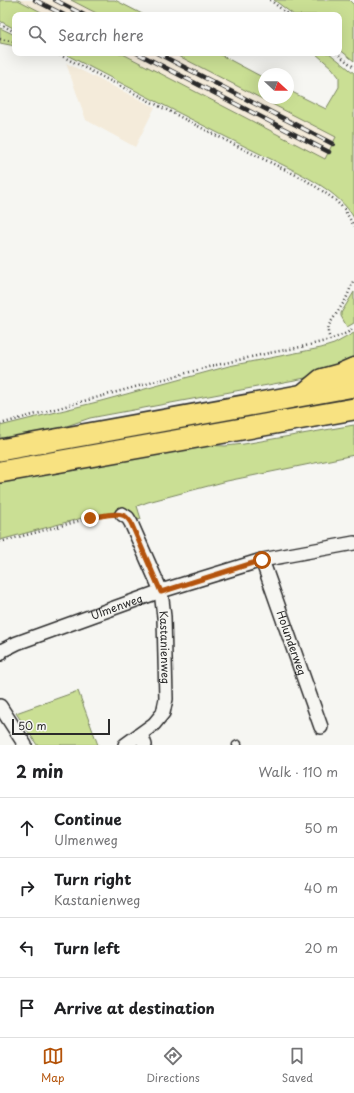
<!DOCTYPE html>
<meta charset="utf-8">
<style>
:root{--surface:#fff;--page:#f6f6f6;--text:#202124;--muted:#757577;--line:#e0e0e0;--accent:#b45309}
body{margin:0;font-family:"Playpen Sans",sans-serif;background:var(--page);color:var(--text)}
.compass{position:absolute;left:258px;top:68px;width:36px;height:36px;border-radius:50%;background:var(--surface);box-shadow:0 4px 16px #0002;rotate:111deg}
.scale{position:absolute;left:12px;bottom:10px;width:98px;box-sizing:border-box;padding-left:4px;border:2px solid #2b2b2b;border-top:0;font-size:11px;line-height:14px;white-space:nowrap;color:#2b2b2b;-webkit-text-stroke:3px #f6f6f2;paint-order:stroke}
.stop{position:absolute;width:12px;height:12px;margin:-9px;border:3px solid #b45309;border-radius:50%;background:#fff}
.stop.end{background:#b45309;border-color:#fff;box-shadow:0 1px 4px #0008}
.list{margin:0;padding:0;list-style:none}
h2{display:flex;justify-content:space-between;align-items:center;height:52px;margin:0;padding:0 16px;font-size:17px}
h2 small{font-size:13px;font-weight:400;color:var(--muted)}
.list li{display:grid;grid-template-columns:26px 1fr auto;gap:12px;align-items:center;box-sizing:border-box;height:60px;padding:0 16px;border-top:1px solid var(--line)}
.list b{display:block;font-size:15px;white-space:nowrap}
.list p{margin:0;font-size:13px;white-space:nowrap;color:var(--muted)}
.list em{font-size:13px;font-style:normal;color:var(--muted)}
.icon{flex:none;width:22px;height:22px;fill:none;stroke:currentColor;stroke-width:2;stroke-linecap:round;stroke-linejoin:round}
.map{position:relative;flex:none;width:354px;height:745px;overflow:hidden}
.search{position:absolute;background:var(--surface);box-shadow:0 4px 16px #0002;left:12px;right:12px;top:12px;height:44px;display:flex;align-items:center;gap:10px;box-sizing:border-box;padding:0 14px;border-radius:8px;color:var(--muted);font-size:15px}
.sheet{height:292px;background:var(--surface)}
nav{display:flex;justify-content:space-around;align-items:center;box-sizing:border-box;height:56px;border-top:1px solid var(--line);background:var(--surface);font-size:11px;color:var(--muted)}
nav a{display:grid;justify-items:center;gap:2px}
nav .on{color:var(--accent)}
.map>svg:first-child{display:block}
.built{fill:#f4ebda}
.green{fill:#cadf94;stroke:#7a8560}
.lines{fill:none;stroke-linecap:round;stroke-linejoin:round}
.service-casing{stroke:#2b2b2b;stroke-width:9}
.minor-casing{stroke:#2b2b2b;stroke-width:16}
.trunk-casing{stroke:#2b2b2b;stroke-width:24}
.motorway-casing{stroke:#2b2b2b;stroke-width:25}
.path{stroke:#2b2b2b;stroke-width:2.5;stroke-dasharray:1 3;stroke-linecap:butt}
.service{stroke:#f6f6f2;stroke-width:6}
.minor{stroke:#f6f6f2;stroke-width:13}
.trunk{stroke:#f8e281;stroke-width:21}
.motorway{stroke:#f8e281;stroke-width:22}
.rail-casing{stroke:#2b2b2b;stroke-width:4.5}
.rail{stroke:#f6f6f2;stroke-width:3;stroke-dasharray:9;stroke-linecap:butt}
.route{stroke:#b45309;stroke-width:5}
.labels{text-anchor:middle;stroke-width:3.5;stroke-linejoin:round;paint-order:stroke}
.street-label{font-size:11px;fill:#2b2b2b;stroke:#f6f6f2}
</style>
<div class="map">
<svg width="354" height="745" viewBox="0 0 354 745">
<rect width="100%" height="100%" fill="#f6f6f2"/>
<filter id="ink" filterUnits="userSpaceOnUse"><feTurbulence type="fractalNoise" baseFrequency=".025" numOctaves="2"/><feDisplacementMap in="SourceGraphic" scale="8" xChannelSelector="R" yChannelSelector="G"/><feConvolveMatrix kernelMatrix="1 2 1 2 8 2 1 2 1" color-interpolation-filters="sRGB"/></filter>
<g filter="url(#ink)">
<!-- built -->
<g class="built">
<polygon points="18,0 71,0 100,15 47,15"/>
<polygon points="121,53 173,53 336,137 325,159"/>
<polygon points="66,63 155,107 135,147 86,120"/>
</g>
<!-- green -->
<g class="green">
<polygon points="0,0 18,0 47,15 15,15 15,29 0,21"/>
<polygon points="71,0 115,0 144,15 100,15"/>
<polygon points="274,0 349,0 354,5 354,61 339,49 339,15 294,15"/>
<polygon points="0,28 15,35 15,46 0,43"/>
<path d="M63 53H121L325 159 336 137 173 53H217L264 78V98H288V90L326 109 339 87V77L332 68 315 53H329L354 73V218C339 191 303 175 277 162 258 153 238 143 220 134 167 107 115 80 63 53Z"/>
<polygon points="354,292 354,323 347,327 341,316 341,313"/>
<polygon points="354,333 354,360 311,377 90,418 55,430 0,441 0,426 101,401 229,366 321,348 334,344"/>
<polygon points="354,395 354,399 0,463 0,459"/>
<polygon points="354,425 354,455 227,481 148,502 137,506 141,519 133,521 117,512 82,518 0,540 0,480 203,445 225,446 244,444"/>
<polygon points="78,691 98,745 37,745 16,713"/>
</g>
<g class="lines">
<!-- service casing -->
<g class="service-casing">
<polyline id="service" points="236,745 238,744"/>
</g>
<!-- minor casing -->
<g class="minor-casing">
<g id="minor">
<path id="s1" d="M122 514 128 518 131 523 161 591 164 617 166 699 163 713 154 724 125 745"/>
<path id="s2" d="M262 560 321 727"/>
<path id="s3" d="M0 654 1 651 17 643 161 591 262 560 354 543"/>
<polyline points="0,706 25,745"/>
<polyline points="141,734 145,745"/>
</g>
</g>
<!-- trunk casing -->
<g class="trunk-casing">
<g id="trunk">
<polyline points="0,450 354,386"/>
<polyline points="0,472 354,409"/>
</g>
</g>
<!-- motorway casing -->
<g class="motorway-casing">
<polyline id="motorway" points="305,394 322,380 340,375 354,369"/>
</g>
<!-- path -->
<g class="path">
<polyline points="270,0 289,15"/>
<polyline points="0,24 15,32"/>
<polyline points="0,39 15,42"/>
<polyline points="56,53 229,142 304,179 324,192 335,200 344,209 354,226"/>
<polyline points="336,53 354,67"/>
<polyline points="330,340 328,332 329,325 346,299 354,279"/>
<polyline points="0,424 212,366 269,353 301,347 330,340 347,333 354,328"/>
<polyline points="0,542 90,518 110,515"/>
</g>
<!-- service -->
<use href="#service" class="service"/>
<!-- minor -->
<use href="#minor" class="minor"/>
<!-- trunk -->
<use href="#trunk" class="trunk"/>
<!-- motorway -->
<use href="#motorway" class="motorway"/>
<!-- rail casing -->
<g class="rail-casing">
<g id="rail">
<polyline points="35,0 64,15"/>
<polyline points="55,0 84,15"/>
<polyline points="137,53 329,152"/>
<polyline points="157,53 333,144"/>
</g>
</g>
<!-- rail -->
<use href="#rail" class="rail"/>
</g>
</g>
<g class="lines" filter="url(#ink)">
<!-- route -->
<path class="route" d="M90 518C98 517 115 512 122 515 127 516 129 520 131 523L161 592 262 560"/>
</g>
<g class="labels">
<!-- street labels -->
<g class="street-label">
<text dy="4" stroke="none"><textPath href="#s3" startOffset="127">Ulmenweg</textPath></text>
<text dy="4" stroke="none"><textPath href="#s2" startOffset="88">Holunderweg</textPath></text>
<text dy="4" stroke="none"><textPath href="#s1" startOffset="144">Kastanienweg</textPath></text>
</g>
</g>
</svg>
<svg class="compass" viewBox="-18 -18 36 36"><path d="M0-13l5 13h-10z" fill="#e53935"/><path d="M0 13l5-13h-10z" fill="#757577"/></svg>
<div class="scale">50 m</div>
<div class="stop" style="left:262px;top:560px"></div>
<div class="stop end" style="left:90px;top:518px"></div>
<div class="search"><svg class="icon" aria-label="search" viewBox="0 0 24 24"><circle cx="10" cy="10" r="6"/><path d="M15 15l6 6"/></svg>Search here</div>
</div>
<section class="sheet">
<h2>2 min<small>Walk · 110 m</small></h2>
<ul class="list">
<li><svg class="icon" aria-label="ahead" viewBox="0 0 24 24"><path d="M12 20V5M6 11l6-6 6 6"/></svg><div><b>Continue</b><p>Ulmenweg</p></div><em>50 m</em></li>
<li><svg class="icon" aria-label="right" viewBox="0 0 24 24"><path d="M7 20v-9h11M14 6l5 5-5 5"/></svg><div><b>Turn right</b><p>Kastanienweg</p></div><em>40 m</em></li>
<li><svg class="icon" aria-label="left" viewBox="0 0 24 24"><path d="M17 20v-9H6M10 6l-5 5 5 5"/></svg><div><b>Turn left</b></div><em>20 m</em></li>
<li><svg class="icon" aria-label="arrive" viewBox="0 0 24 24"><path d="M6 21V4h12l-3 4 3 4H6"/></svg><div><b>Arrive at destination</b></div></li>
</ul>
</section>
<nav>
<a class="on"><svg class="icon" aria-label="map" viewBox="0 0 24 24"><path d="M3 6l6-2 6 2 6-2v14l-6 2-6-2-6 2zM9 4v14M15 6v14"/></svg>Map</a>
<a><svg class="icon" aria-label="directions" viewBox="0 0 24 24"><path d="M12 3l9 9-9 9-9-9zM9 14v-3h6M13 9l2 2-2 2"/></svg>Directions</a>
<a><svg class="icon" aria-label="saved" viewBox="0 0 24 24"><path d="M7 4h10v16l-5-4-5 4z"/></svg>Saved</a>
</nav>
